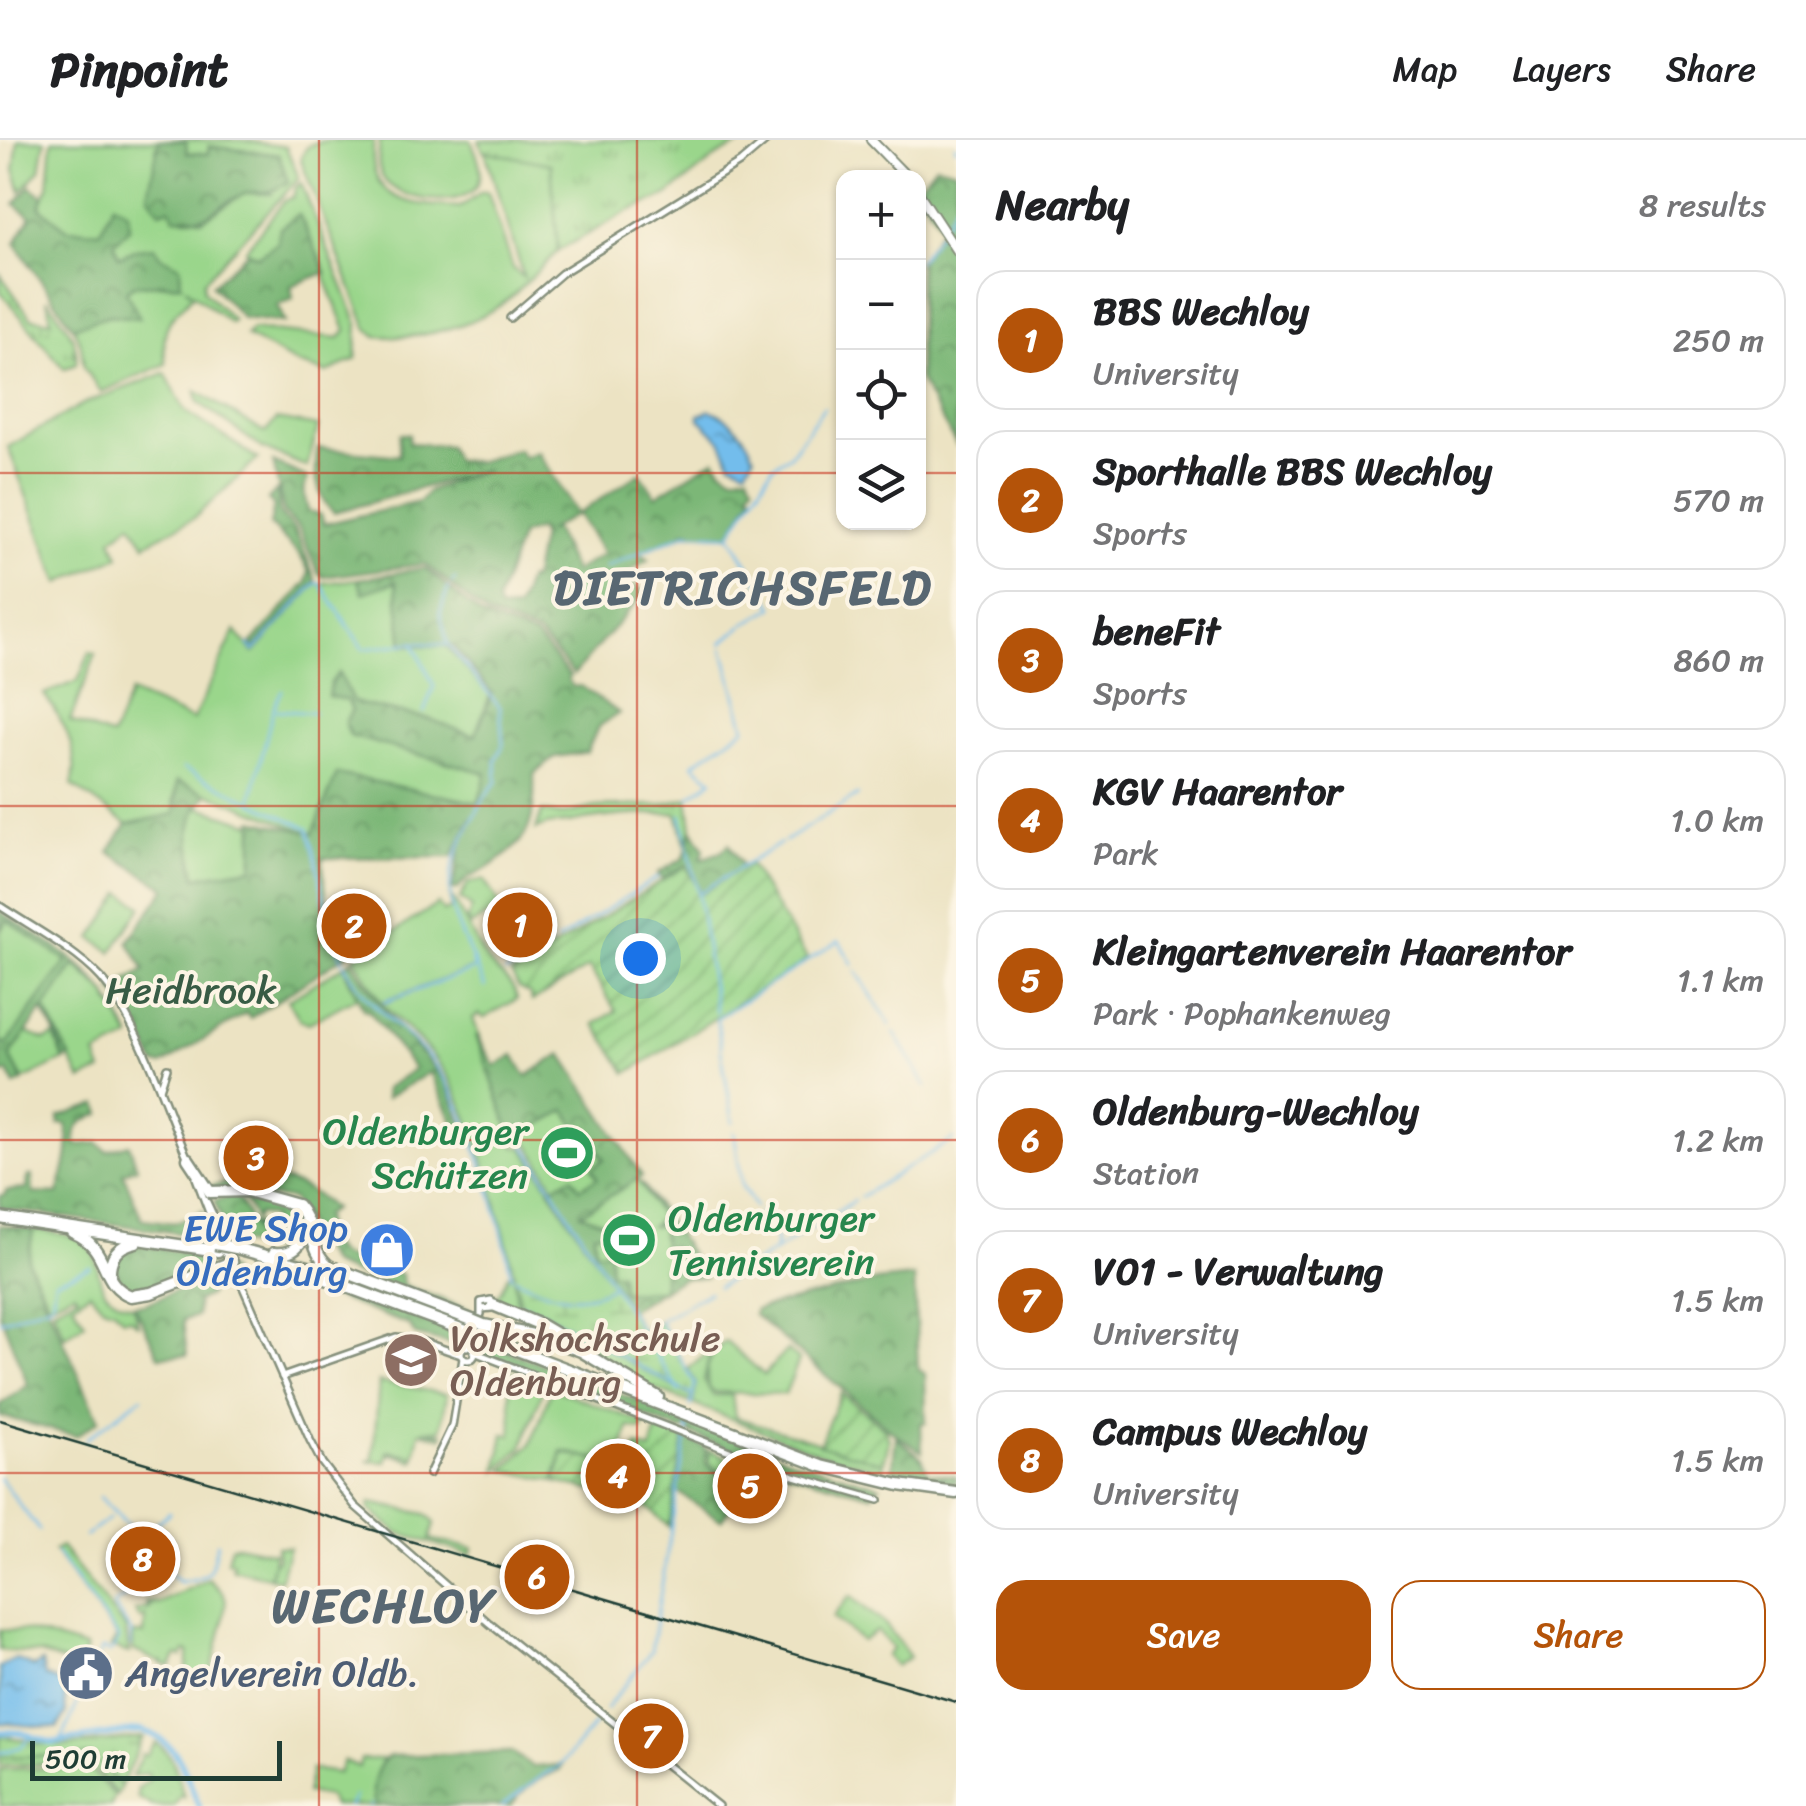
<!DOCTYPE html>
<meta charset="utf-8">
<style>
:root{--surface:#fff;--page:#f6f6f6;--text:#202124;--muted:#757577;--line:#e0e0e0;--accent:#b45309}
body{margin:0;font-family:Sriracha,sans-serif;background:var(--page);color:var(--text)}
.controls{position:absolute;right:30px;top:30px;display:grid;overflow:hidden;border-radius:20px;box-shadow:0 2px 8px #0004}
.controls button{width:90px;height:90px;display:grid;place-items:center;padding:0;border:0;border-bottom:2px solid var(--line);background:var(--surface);color:var(--text);font:50px sans-serif}
.scale{position:absolute;left:30px;bottom:25px;width:252px;box-sizing:border-box;padding-left:10px;border:5px solid #1f3d34;border-top:0;font-size:28px;line-height:35px;white-space:nowrap;color:#1f3d34;-webkit-text-stroke:8px #fcf5e5;paint-order:stroke}
.you{position:absolute;left:640px;top:818px;width:35px;height:35px;margin:-25px;border:8px solid #fff;border-radius:50%;background:#1a73e8;box-shadow:0 0 0 15px #1a73e833}
.badge{display:grid;place-items:center;width:65px;height:65px;border-radius:50%;background:var(--accent);color:#fff;font-size:32px;font-weight:700}
.pin{position:absolute;translate:-50% -50%;border:5px solid #fff;box-shadow:0 2px 10px #0006}
.list{margin:0;padding:0;list-style:none}
h2{display:flex;justify-content:space-between;align-items:center;height:130px;margin:0;padding:0 40px;font-size:42px}
h2 small{font-size:32px;font-weight:400;color:var(--muted)}
.list li{display:grid;grid-template-columns:65px 1fr auto;gap:30px;align-items:center;box-sizing:border-box;height:140px;margin:0 20px 20px;padding:0 20px;border:2px solid var(--line);border-radius:30px}
.list b{display:block;font-size:38px;white-space:nowrap}
.list p{margin:0;font-size:32px;white-space:nowrap;color:var(--muted)}
.list em{font-size:32px;font-style:normal;color:var(--muted)}
.actions{display:flex;gap:20px;padding:30px 40px}
.actions a{flex:1;padding:22px 0;border:2px solid var(--accent);border-radius:30px;text-align:center;font-size:35px;color:var(--accent)}
.actions .main{background:var(--accent);color:#fff}
.icon{flex:none;width:55px;height:55px;fill:none;stroke:currentColor;stroke-width:2;stroke-linecap:round;stroke-linejoin:round}
.map{position:relative;flex:none;width:956px;height:1666px;overflow:hidden}
header{display:flex;align-items:center;gap:60px;box-sizing:border-box;height:140px;padding:0 50px;background:var(--surface);border-bottom:2px solid var(--line)}
header strong{font-size:48px}
nav{display:flex;gap:55px;margin-inline-start:auto;font-size:35px}
main{display:flex}
aside{flex:1;background:var(--surface)}
.map>svg:first-child{display:block}
.grass{fill:#9ad68b;stroke:#5c8a60;stroke-width:2.5}
.forest{fill:url(#forest-crowns);stroke:#4d7a56;stroke-width:2.5;fill-rule:evenodd}
.wetland{fill:url(#wetland-marsh);stroke:#5c8a60;stroke-width:2.5}
.park{fill:url(#park-tufts);stroke:#5c8a60;stroke-width:2.5}
.garden{fill:url(#garden-furrows);stroke:#5c8a60;stroke-width:2.5}
.water{fill:url(#water-ripples);stroke:#497d90;stroke-width:2.5}
.lines{fill:none;stroke-linecap:round;stroke-linejoin:round}
.stream{stroke:#73bdec;stroke-width:2.5}
.river{stroke:#73bdec;stroke-width:6}
.minor-casing{stroke:#86907c;stroke-width:10}
.major-casing{stroke:#86907c;stroke-width:12}
.highway-casing{stroke:#86907c;stroke-width:15}
.minor{stroke:#fff;stroke-width:5}
.major{stroke:#fff;stroke-width:8}
.highway{stroke:#fff;stroke-width:10}
.rail{stroke:#1f3d34;stroke-width:2.5}
.highway-bridge-casing{stroke:#86907c;stroke-width:15;stroke-linecap:butt}
.highway-bridge{stroke:#fff;stroke-width:10}
.grid{fill:none;stroke:#c8321e;stroke-width:2.5;stroke-opacity:0.55}
.labels{text-anchor:middle;stroke-width:8;stroke-linejoin:round;paint-order:stroke}
.park-label{font-size:38px;fill:#385c45;stroke:#fcf5e5}
.leisure-label{font-size:38px;fill:#27864d;stroke:#fcf5e5;text-anchor:end}
.shop-label{font-size:38px;fill:#366cbe;stroke:#fcf5e5;text-anchor:end}
.education-label{font-size:38px;fill:#785e54;stroke:#fcf5e5;text-anchor:start}
.service-label{font-size:38px;fill:#4e5e75;stroke:#fcf5e5;text-anchor:start}
.district-label{font-size:48px;font-weight:bold;letter-spacing:2.5px;fill:#586772;stroke:#fcf5e5}
</style>
<header>
<strong>Pinpoint</strong>
<nav><a>Map</a><a>Layers</a><a>Share</a></nav>
</header>
<main>
<div class="map">
<svg width="956" height="1666" viewBox="0 0 956 1666">
<defs>
<pattern id="forest-crowns" width="20" height="18" patternUnits="userSpaceOnUse" patternTransform="scale(2.5)"><rect width="20" height="18" fill="#7bb777"/><path d="M2 6a3 3 0 1 1 6 0M12 15a3 3 0 1 1 6 0" fill="none" stroke="#649662"/></pattern>
<pattern id="wetland-marsh" width="20" height="14" patternUnits="userSpaceOnUse" patternTransform="scale(2.5)"><rect width="20" height="14" fill="#9ad68b"/><path d="M1 5h8M5 5V1M11 12h8M15 12V8" fill="none" stroke="#7daf72"/></pattern>
<pattern id="park-tufts" width="24" height="20" patternUnits="userSpaceOnUse" patternTransform="scale(2.5)"><rect width="24" height="20" fill="#9ad68b"/><path d="M3 7l-1-3M5 7V3M7 7l1-3M15 17l-1-3M17 17v-4M19 17l1-3" fill="none" stroke="#7daf72"/></pattern>
<pattern id="garden-furrows" width="10" height="10" patternUnits="userSpaceOnUse" patternTransform="scale(2.5)"><rect width="10" height="10" fill="#9ad68b"/><path d="M-1 1l2-2M0 10L10 0M9 11l2-2" fill="none" stroke="#7daf72"/></pattern>
<pattern id="water-ripples" width="26" height="14" patternUnits="userSpaceOnUse" patternTransform="scale(2.5)"><rect width="26" height="14" fill="#73bdec"/><path d="M2 4q2-2 4 0t4 0M15 11q2-2 4 0t4 0" fill="none" stroke="#5e9bc0"/></pattern>
</defs>
<rect width="100%" height="100%" fill="#fcf5e5"/>
<filter id="ink" filterUnits="userSpaceOnUse"><feTurbulence type="fractalNoise" baseFrequency=".01" numOctaves="2"/><feDisplacementMap in="SourceGraphic" scale="20" xChannelSelector="R" yChannelSelector="G"/><feConvolveMatrix kernelMatrix="1 2 1 2 8 2 1 2 1" color-interpolation-filters="sRGB"/></filter>
<filter id="wash" filterUnits="userSpaceOnUse"><feTurbulence type="fractalNoise" baseFrequency=".0048" numOctaves="4" result="noise"/><feDisplacementMap in="SourceGraphic" scale="40" xChannelSelector="R" yChannelSelector="G"/><feGaussianBlur stdDeviation="2.25" result="paint"/><feColorMatrix in="noise" values="0 0 0 0 0 0 0 0 0 0 0 0 0 0 0 0 0 1.4 0 .05"/><feComposite in="paint" operator="in"/></filter>
<g filter="url(#wash)">
<rect width="100%" height="100%" fill="#ece3c3"/>
<!-- grass -->
<g class="grass">
<polygon points="18,0 45,0 40,30 21,51 14,30"/>
<path d="M52 0H159L156 9 169 68 202 80 245 53 271 54 209 6 208 14 187 13 185 1 169 0H242L286 7 299 38 204 141V151L233 180 230 183 185 147 193 155C168 181 160 186 166 224L101 252 84 228 81 205 73 187 110 175 139 178 126 152 134 145 181 144 137 109 119 118 113 103 129 88 128 72 114 64 100 91 67 89 39 67 48 47Z"/>
<path d="M328 0H374C365 63 410 65 461 67L481 52H488L513 128 524 138 485 11 551 23 558 111C542 126 528 142 512 156 479 185 420 201 376 196L367 188 301 21C305 4 312 3 328 0Z"/>
<path d="M380 0H471C475 11 483 27 480 38 473 72 399 62 384 39 376 27 379 14 380 0Z"/>
<polygon points="301,43 358,184 356,219 327,233 300,225 246,196 252,189 340,198 346,190 325,138 326,132 278,102 258,116 245,110 285,60 293,57 296,47"/>
<polygon points="165,233 185,271 258,319 194,378 145,404 131,383 112,399 119,416 59,443 8,307 83,264"/>
<polygon points="196,251 265,293 277,279 318,286 307,327 262,308 198,262"/>
<path d="M358 439 363 452 396 442 403 504 446 506 490 555 474 597 430 579 360 564 353 561 339 533 331 543 328 556 347 560 352 570 345 582 350 596 487 633 478 664 337 634 313 694 177 642 174 661 176 674 127 684 72 645C81 612 63 581 44 554L78 541 90 512 96 514 70 581 112 597 130 553 193 580 235 491 254 513 316 444Z"/>
<polygon points="196,666 253,684 253,728 196,737 189,696"/>
<polygon points="484,740 501,767 471,785 467,780 472,768 460,759 468,743"/>
<polygon points="122,753 142,766 112,812 92,798"/>
<path d="M450 756C463 771 474 802 488 821 498 835 514 841 517 859L484 878 479 874 473 878C486 919 503 963 515 1007H523L614 1145C581 1167 547 1154 514 1138L518 1168 497 1165 493 1157 499 1155 508 1135 514 1134C499 1070 482 1003 452 944 437 914 406 889 382 864L475 828 381 862 354 817 438 764 443 771 451 769Z"/>
<polygon points="7,780 67,821 6,906 0,900 0,791"/>
<polygon points="75,825 105,852 131,898 96,915 102,931 81,940 45,868"/>
<polygon points="343,826 357,857 309,883 300,880 288,860"/>
<polygon points="25,892 45,900 54,896 64,920 23,940 10,916"/>
<polygon points="566,970 587,1005 593,1002 604,1020 598,1038 579,1049 572,1037 554,1046 523,994"/>
<path d="M637 1039 661 1078 654 1086H661C677 1114 677 1121 663 1150L622 1152 595 1112 594 1092 615 1091 581 1074Z"/>
<path d="M33 1090C49 1092 67 1093 81 1101 113 1120 80 1153 133 1166L138 1184 129 1178 123 1179 114 1169 103 1167 90 1152 73 1164 85 1182 65 1197 53 1168 78 1156 74 1152 49 1164 28 1121Z"/>
<polygon points="522,1165 544,1174 692,1257 691,1263 642,1244 518,1170"/>
<path d="M726 1201 764 1235 787 1210 799 1220 785 1254 715 1252 709 1248C703 1228 710 1213 726 1201Z"/>
<polygon points="710,1211 704,1241 713,1255 732,1255 735,1277 884,1323 883,1330 819,1313 693,1264 696,1244 688,1229"/>
<path d="M511 1231 544 1247 522 1307 497 1331 504 1294 511 1295C514 1278 508 1254 511 1231Z"/>
<polygon points="379,1242 447,1254 441,1290 423,1290 443,1294 442,1297 420,1292 414,1321 393,1314 389,1316 389,1313 414,1316 388,1311 386,1322 367,1321 373,1320"/>
<polygon points="552,1248 644,1283 642,1290 629,1287 619,1324 562,1311 554,1341 504,1330 531,1304"/>
<polygon points="370,1363 426,1374 435,1383 430,1399 473,1409 471,1415 398,1393 369,1369"/>
<polygon points="237,1405 274,1413 273,1424 278,1418 276,1407 289,1407 280,1440 270,1438 272,1426 269,1437 232,1429 233,1422 227,1421 231,1406"/>
<path d="M209 1439C214 1446 222 1449 225 1457 229 1466 212 1527 208 1543L190 1536 191 1533 186 1529 189 1512 185 1511 182 1517 177 1515 170 1527 162 1524 163 1520 161 1523 133 1510V1494H144L145 1476 140 1479 135 1471 147 1468 146 1462H150L148 1471 153 1462 159 1463Z"/>
<polygon points="850,1456 886,1485 910,1517 896,1526 886,1516 893,1508 877,1491 862,1501 833,1477"/>
<polygon points="0,1490 28,1491 86,1508 80,1527 40,1514 0,1510"/>
<path d="M156 1603C176 1615 177 1636 184 1657L181 1655 174 1666H152L137 1657 138 1648 149 1641 148 1633 132 1636 142 1614 146 1616Z"/>
<path d="M361 1619H383C376 1634 369 1650 376 1666H332L329 1657 306 1653 311 1629 338 1633 343 1621 359 1627Z"/>
<polygon points="89,1628 115,1656 111,1666 0,1666 0,1629"/>
</g>
<!-- forest -->
<g class="forest">
<path d="M159 0 186 1 187 13 208 14 209 6 279 15 288 42C262 60 262 47 242 55 208 68 219 82 175 77L169 68 160 71 148 55Z"/>
<polygon points="936,25 956,30 956,97 951,100 919,52 918,47"/>
<polygon points="30,46 43,56 40,68 67,89 100,91 114,63 128,72 129,88 114,103 119,117 137,109 155,107 159,115 180,126 181,144 134,145 126,152 140,178 110,175 73,187 15,103 31,77 15,64"/>
<polygon points="299,74 326,132 291,146 293,159 277,165 285,182 243,178 212,145 248,112 258,116 277,103 280,88"/>
<polygon points="939,91 956,117 956,304 919,240 919,121"/>
<path d="M400 294H409V303L448 306 455 320 477 322 518 309 523 317 538 312 577 374 547 391 554 389 574 432 603 414 578 374 640 333 656 356 715 319 721 328 733 336 748 333 754 344 749 351 753 355 730 395 686 393 639 413 649 419 620 437 645 452 574 534 538 494 486 474 425 424 323 437 318 432 299 388 284 373 273 322 308 338 303 350 308 371 321 375 324 384 419 362 430 350 487 329 334 373C316 358 313 329 318 308L399 316ZM539 389 541 396 532 440 528 439 517 469 499 470 497 461 521 395Z"/>
<polygon points="277,350 280,374 295,390 316,441 254,508 251,504 307,442 309,431 299,414 270,385 274,366 268,360"/>
<path d="M425 428 482 476 536 497 570 536 568 540 573 547 581 546 619 573 598 587 587 612 555 617 534 634C535 683 532 699 489 727 476 736 467 735 458 749L452 750 461 704 472 677 452 717 322 718 327 760 349 813 250 878 246 873 162 925 155 924 143 896 112 849 145 830 128 802 166 748 109 712 127 684 175 674 177 641 204 652 206 657C183 677 190 711 196 737L253 728V680L313 693 337 634 479 663 486 633 350 596 345 582 352 570 347 560 328 556 331 543 338 533 353 561 360 564 429 579 475 596 492 553 453 506 403 505 396 442 363 453 358 439Z"/>
<polygon points="692,689 704,709 701,719 721,712 729,704 743,727 701,754 686,725 662,739 658,733 684,718"/>
<path d="M0 771C62 812 99 826 131 898L105 852 75 825 45 868 70 917 64 920 56 894 42 870 10 916 23 941 15 945 8 932 0 935V900L6 905 67 821 7 780 0 791Z"/>
<polygon points="351,820 382,867 446,942 465,991 458,992 430,932 386,958 385,949 414,929 371,873 363,869 344,827"/>
<polygon points="476,895 495,926 514,915 526,936 562,914 642,1036 581,1074 614,1086 616,1091 594,1093 595,1111 609,1111 610,1133 620,1133 622,1152 663,1150 663,1128 674,1127 673,1107 663,1107 661,1086 652,1086 660,1078 641,1042 706,1137 682,1138 629,1170 549,1049 572,1037 580,1048 597,1038 592,1028 604,1019 594,1002 587,1005 566,970 513,1000"/>
<path d="M98 964 101 974C85 979 71 985 76 1005L98 1003 107 1011 129 1004 137 1027 123 1033 142 1079 174 1083 203 1071 213 1098 0 1068V1056L5 1055 6 1051 27 1049 28 1036H32L33 1053 58 1054C64 1032 73 1007 66 984H59V977Z"/>
<path d="M258 1036C289 1039 310 1047 333 1069L324 1075C331 1137 355 1108 387 1131L390 1129 402 1135 403 1145 470 1170 473 1178 331 1125 292 1059 212 1051 211 1046Z"/>
<polygon points="236,1054 261,1102 287,1102 284,1095 258,1091 254,1083 270,1087 272,1077 258,1074 255,1080 242,1054 297,1069 303,1086 294,1106 273,1110 231,1101 214,1061"/>
<polygon points="0,1085 33,1090 28,1121 99,1280 76,1296 0,1276 0,1265 28,1245 0,1174"/>
<polygon points="137,1105 207,1116 215,1121 150,1149 127,1151 119,1143 115,1123 126,1109"/>
<path d="M241 1123C321 1137 394 1168 469 1198L459 1206 415 1195 409 1185 295 1142 245 1130Z"/>
<polygon points="228,1129 232,1138 210,1147 209,1156 197,1161 197,1176 183,1180 187,1215 159,1216 134,1165 145,1164"/>
<polygon points="914,1137 918,1229 925,1234 926,1283 921,1283 922,1312 894,1293 753,1174 755,1170 765,1167 877,1141"/>
<polygon points="477,1199 795,1321 880,1346 871,1355 795,1334 691,1294 687,1286 682,1291 481,1214"/>
<polygon points="896,1297 922,1318 928,1333 956,1336 956,1343 892,1332"/>
<polygon points="686,1299 705,1307 706,1324 749,1359 751,1366 738,1357 721,1380 676,1351"/>
<path d="M512 1612 533 1627 562 1625 560 1630C542 1636 521 1650 511 1666H376C369 1650 375 1626 389 1616Z"/>
</g>
<!-- wetland -->
<g class="wetland">
<path d="M515 1138C548 1155 581 1166 614 1145L642 1191 659 1181 695 1244 693 1256 544 1173 521 1165Z"/>
<polygon points="0,1596 65,1606 143,1597 121,1646 92,1616 0,1618"/>
</g>
<!-- park -->
<g class="park">
<polygon points="479,0 749,0 716,17 668,55 631,70 558,111 551,24 483,11"/>
<path d="M0 134 31 178 51 181 47 159C61 179 80 198 76 224L64 229 0 151Z"/>
<path d="M688 658 692 688 685 703 677 673C642 674 608 675 574 682 559 685 551 681 536 690L542 671 560 675 596 667 659 665Z"/>
<polygon points="61,1407 126,1489 129,1513 111,1507 117,1497 54,1411"/>
<polygon points="92,1616 121,1646 117,1655 90,1623 0,1625 0,1617"/>
</g>
<!-- garden -->
<g class="garden">
<polygon points="749,723 808,820 627,933 595,884 616,871 589,827 532,861 530,854 519,848 511,834 686,726 701,754"/>
<polygon points="841,1253 886,1290 889,1301 884,1323 819,1305"/>
<polygon points="657,1288 684,1298 669,1387 642,1362 556,1342 563,1313 629,1327 637,1306 651,1310"/>
<polygon points="708,1310 711,1311 771,1334 752,1359 709,1323"/>
</g>
<!-- water -->
<g class="water">
<path d="M710 270C731 278 746 295 754 316L746 329 731 322 721 300 699 279V275Z"/>
<polygon points="16,1519 34,1527 42,1522 45,1536 64,1544 66,1574 57,1588 0,1583 0,1527"/>
</g>
<g class="lines">
<!-- stream -->
<g class="stream">
<polyline points="955,5 956,8"/>
<polyline points="946,82 956,62"/>
<polyline points="918,121 939,93"/>
<polyline points="606,427 686,393 727,395"/>
<polyline points="452,443 455,439"/>
<path d="M448 448 440 473 448 505 500 567 503 605 496 620 497 642C485 653 480 667 472 681 429 757 457 777 485 847"/>
<polyline points="745,484 774,467 730,395 773,326 790,315 824,267"/>
<polyline points="722,503 742,486"/>
<polyline points="249,505 254,511 315,444 320,443 363,509 413,503 448,505"/>
<polyline points="414,505 434,546 424,572"/>
<path d="M282 550 273 569 251 662 308 688C321 732 324 778 343 821 362 865 405 887 434 923 467 965 503 1083 511 1137"/>
<polyline points="276,570 314,573"/>
<polyline points="694,623 745,588 723,508"/>
<polyline points="183,628 248,660"/>
<polyline points="689,657 713,640 693,624"/>
<polyline points="681,675 698,754 716,872"/>
<polyline points="785,701 858,655"/>
<polyline points="699,753 781,703"/>
<polyline points="557,801 658,737"/>
<polyline points="856,831 890,885"/>
<polyline points="506,832 551,804"/>
<polyline points="384,862 475,829 472,820"/>
<polyline points="717,878 839,801 853,825"/>
<polyline points="717,880 721,907"/>
<polyline points="894,892 926,946"/>
<polyline points="721,910 733,982"/>
<polyline points="734,992 742,1046 755,1067"/>
<polyline points="525,1005 679,1251"/>
<polyline points="860,1057 954,999"/>
<polyline points="759,1072 776,1100 775,1109"/>
<path d="M515 1138C546 1154 580 1167 612 1146"/>
<polyline points="718,1147 854,1061"/>
<polyline points="522,1165 544,1174 693,1256"/>
<polyline points="0,1181 52,1163 55,1141 90,1127"/>
<polyline points="691,1266 695,1244 659,1181 709,1152"/>
<polyline points="86,1299 142,1257"/>
<polyline points="0,1338 15,1358"/>
<path d="M100 1357C112 1372 126 1381 138 1397"/>
<polyline points="16,1360 39,1390"/>
<polyline points="85,1396 110,1378"/>
<polyline points="138,1403 138,1397 170,1372"/>
<polyline points="56,1413 119,1499 112,1510"/>
<path d="M131 1506V1492L113 1465 166 1429 179 1442C213 1437 210 1434 217 1403"/>
<polyline points="606,1569 651,1511 689,1280"/>
<polyline points="60,1603 102,1509 110,1512"/>
<polyline points="0,1613 21,1607 31,1596"/>
<polyline points="350,1666 355,1656"/>
<polyline points="370,1666 371,1664"/>
<polyline points="502,1666 546,1633 558,1628 599,1579"/>
</g>
<!-- river -->
<path class="river" d="M0 1592 22 1593 52 1603 141 1590C182 1604 183 1629 199 1666"/>
</g>
</g>
<g filter="url(#ink)">
<g class="lines">
<!-- minor casing -->
<g class="minor-casing">
<g id="minor">
<polyline points="510,178 562,133 741,22 767,0"/>
<path d="M0 766C33 788 74 809 101 838 138 879 165 967 188 1019"/>
<polyline points="160,949 167,928"/>
<polyline points="196,1038 224,1112 232,1122 310,1300 322,1323 355,1366 489,1483 718,1666"/>
<polyline points="207,1062 229,1109 231,1120"/>
<circle cx="468" cy="1213" r="7"/>
<polyline points="467,1207 481,1174 481,1162 491,1160 492,1168 482,1169"/>
<polyline points="474,1212 794,1336 879,1360"/>
<polyline points="282,1237 396,1197 415,1199 461,1215"/>
<polyline points="429,1334 452,1286 463,1218"/>
</g>
</g>
<!-- major casing -->
<g class="major-casing">
<g id="major">
<polyline points="871,0 908,38"/>
<polyline points="918,52 956,110"/>
</g>
</g>
<!-- highway casing -->
<g class="highway-casing">
<g id="highway">
<path d="M188 1019 210 1052 247 1051 297 1065C314 1083 309 1110 329 1126L472 1180"/>
<polyline points="0,1078 218,1111"/>
<path d="M72 1092C112 1108 97 1143 131 1156L151 1153 232 1122"/>
<polyline points="236,1108 334,1134"/>
<path d="M274 1113C292 1115 304 1105 306 1087"/>
<path d="M110 1136C109 1117 117 1106 136 1102"/>
<polyline points="326,1139 469,1192"/>
<polyline points="493,1165 541,1185 568,1201"/>
<polyline points="484,1185 543,1197 581,1211 658,1257"/>
<polyline points="480,1196 822,1326 899,1345 956,1353"/>
</g>
</g>
<!-- minor -->
<use href="#minor" class="minor"/>
<!-- major -->
<use href="#major" class="major"/>
<!-- highway -->
<use href="#highway" class="highway"/>
<!-- rail -->
<polyline class="rail" points="0,1280 956,1562"/>
<!-- highway-bridge casing -->
<g class="highway-bridge-casing">
<g id="highway-bridge">
<polyline points="215,1104 236,1108"/>
<polyline points="472,1180 484,1185"/>
<polyline points="469,1192 480,1196"/>
</g>
</g>
<!-- highway-bridge -->
<use href="#highway-bridge" class="highway-bridge"/>
</g>
</g>
<!-- grid -->
<path class="grid" d="M319 0V1666M637 0V1666M0 333H844M918 333H956M0 666H956M0 1000H956M0 1333H956"/>
<!-- icons -->
<defs>
<g id="stadium-disc" transform="scale(2.875)"><circle r="9.5" fill="#2e9e5b" stroke="#fcf5e5"/><path d="M0-5a6.5 5 0 1 0 0 10a6.5 5 0 1 0 0-10ZM-3.5-1.8h7v3.6h-7Z" fill="#fff"/></g>
<g id="shop-disc" transform="scale(2.875)"><circle r="9.5" fill="#3f7fe0" stroke="#fcf5e5"/><path d="M-5-2.5h2.3a2.7 3.5 0 0 1 5.4 0H5L5.5 6h-11ZM-1.5-2.5h3a1.5 2.3 0 0 0-3 0Z" fill="#fff"/></g>
<g id="university-disc" transform="scale(2.875)"><circle r="9.5" fill="#8d6e63" stroke="#fcf5e5"/><path d="M0-5L7-2L0 1L-7-2ZM-4 1L0 2.5L4 1V4Q0 6-4 4Z" fill="#fff"/></g>
<g id="civic-disc" transform="scale(2.875)"><circle r="9.5" fill="#5c6f8a" stroke="#fcf5e5"/><path d="M-.6-6.5H3V-4.5H.6V-3L4-1V1h2V6H-6V1h2V-1L-.6-3ZM-1.2 2.5V6h2.4V2.5Z" fill="#fff"/></g>
</defs>
<g fill-rule="evenodd">
<use href="#stadium-disc" x="567" y="1013"/>
<use href="#stadium-disc" x="629" y="1100"/>
<use href="#shop-disc" x="387" y="1110"/>
<use href="#university-disc" x="411" y="1220"/>
<use href="#civic-disc" x="86" y="1533"/>
</g>
<g class="labels">
<!-- park labels -->
<g class="park-label">
<text x="191" y="863">Heidbrook</text>
</g>
<!-- leisure labels -->
<g class="leisure-label">
<text x="528" y="1004">Oldenburger<tspan x="528" dy="44">Schützen</tspan></text>
<text x="668" y="1091" text-anchor="start">Oldenburger<tspan x="668" dy="44">Tennisverein</tspan></text>
</g>
<!-- shop labels -->
<g class="shop-label">
<text x="348" y="1101">EWE Shop<tspan x="348" dy="44">Oldenburg</tspan></text>
</g>
<!-- education labels -->
<g class="education-label">
<text x="450" y="1211">Volkshochschule<tspan x="450" dy="44">Oldenburg</tspan></text>
</g>
<!-- service labels -->
<g class="service-label">
<text x="125" y="1546">Angelverein Oldb.</text>
</g>
<!-- district labels -->
<g class="district-label">
<text x="743" y="464">DIETRICHSFELD</text>
<text x="384" y="1482">WECHLOY</text>
</g>
</g>
</svg>
<div class="controls">
<button>+</button>
<button>−</button>
<button><svg class="icon" aria-label="locate" viewBox="0 0 24 24"><circle cx="12" cy="12" r="6"/><path d="M12 2v4M12 18v4M2 12h4M18 12h4"/></svg></button>
<button><svg class="icon" aria-label="layers" viewBox="0 0 24 24"><path d="M12 4l9 5-9 5-9-5zM3 14l9 5 9-5"/></svg></button>
</div>
<div class="scale">500 m</div>
<div class="you"></div>
<div class="pin badge" style="left:520px;top:785px">1</div>
<div class="pin badge" style="left:354px;top:786px">2</div>
<div class="pin badge" style="left:256px;top:1018px">3</div>
<div class="pin badge" style="left:618px;top:1336px">4</div>
<div class="pin badge" style="left:750px;top:1346px">5</div>
<div class="pin badge" style="left:537px;top:1437px">6</div>
<div class="pin badge" style="left:651px;top:1596px">7</div>
<div class="pin badge" style="left:143px;top:1419px">8</div>
</div>
<aside>
<h2>Nearby<small>8 results</small></h2>
<ul class="list">
<li><span class="badge">1</span><div><b>BBS Wechloy</b><p>University</p></div><em>250 m</em></li>
<li><span class="badge">2</span><div><b>Sporthalle BBS Wechloy</b><p>Sports</p></div><em>570 m</em></li>
<li><span class="badge">3</span><div><b>beneFit</b><p>Sports</p></div><em>860 m</em></li>
<li><span class="badge">4</span><div><b>KGV Haarentor</b><p>Park</p></div><em>1.0 km</em></li>
<li><span class="badge">5</span><div><b>Kleingartenverein Haarentor</b><p>Park · Pophankenweg</p></div><em>1.1 km</em></li>
<li><span class="badge">6</span><div><b>Oldenburg-Wechloy</b><p>Station</p></div><em>1.2 km</em></li>
<li><span class="badge">7</span><div><b>V01 - Verwaltung</b><p>University</p></div><em>1.5 km</em></li>
<li><span class="badge">8</span><div><b>Campus Wechloy</b><p>University</p></div><em>1.5 km</em></li>
</ul>
<div class="actions"><a class="main">Save</a><a>Share</a></div>
</aside>
</main>
